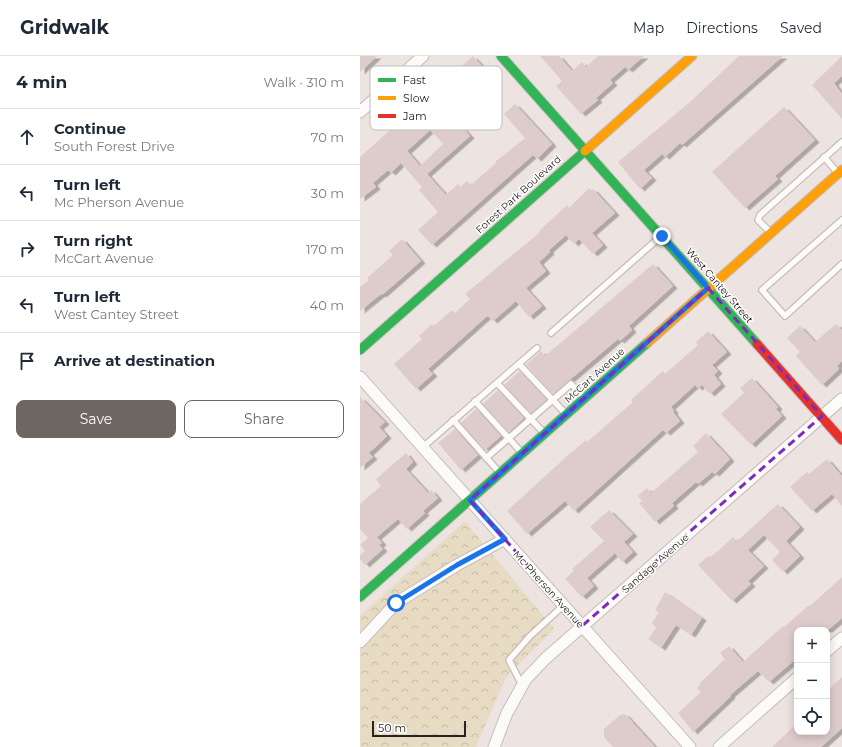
<!DOCTYPE html>
<meta charset="utf-8">
<style>
:root{--surface:#fff;--page:#f2f2f3;--text:#1f2937;--muted:#747a83;--line:#e0e1e3;--accent:#6d6663}
body{margin:0;font-family:Montserrat,sans-serif;background:var(--page);color:var(--text)}
.controls{position:absolute;right:12px;bottom:12px;display:grid;overflow:hidden;border-radius:8px;box-shadow:0 2px 10px #0003}
.controls button{width:36px;height:36px;display:grid;place-items:center;padding:0;border:0;border-bottom:1px solid var(--line);background:var(--surface);color:var(--text);font:20px sans-serif}
.scale{position:absolute;left:12px;bottom:10px;width:94px;box-sizing:border-box;padding-left:4px;border:2px solid #282220;border-top:0;font-size:11px;line-height:14px;white-space:nowrap;color:#282220;-webkit-text-stroke:3px #fff;paint-order:stroke}
.stop{position:absolute;width:12px;height:12px;margin:-9px;border:3px solid #1a73e8;border-radius:50%;background:#fff}
.stop.end{background:#1a73e8;border-color:#fff;box-shadow:0 1px 4px #0008}
.list{margin:0;padding:0;list-style:none}
h2{display:flex;justify-content:space-between;align-items:center;height:52px;margin:0;padding:0 16px;font-size:17px}
h2 small{font-size:13px;font-weight:400;color:var(--muted)}
.list li{display:grid;grid-template-columns:26px 1fr auto;gap:12px;align-items:center;box-sizing:border-box;height:56px;padding:0 16px;border-top:1px solid var(--line)}
.list b{display:block;font-size:15px;white-space:nowrap}
.list p{margin:0;font-size:13px;white-space:nowrap;color:var(--muted)}
.list em{font-size:13px;font-style:normal;color:var(--muted)}
.actions{display:flex;gap:8px;padding:12px 16px}
.actions a{flex:1;padding:9px 0;border:1px solid var(--accent);border-radius:8px;text-align:center;font-size:14px;color:var(--accent)}
.actions .main{background:var(--accent);color:#fff}
.icon{flex:none;width:22px;height:22px;fill:none;stroke:currentColor;stroke-width:2;stroke-linecap:round;stroke-linejoin:round}
.map{position:relative;flex:none;width:482px;height:691px;overflow:hidden}
header{display:flex;align-items:center;gap:24px;box-sizing:border-box;height:56px;padding:0 20px;background:var(--surface);border-bottom:1px solid var(--line)}
header strong{font-size:19px}
nav{display:flex;gap:22px;margin-inline-start:auto;font-size:14px}
main{display:flex}
aside{flex:1;background:var(--surface)}
.map>svg:first-child{display:block}
.park{fill:url(#park-crowns)}
.building{fill:#decccc;fill-rule:evenodd;filter:url(#shadow)}
.lines{fill:none;stroke-linecap:round;stroke-linejoin:round}
.lane-casing{stroke:#c4bdbb;stroke-width:8}
.street-casing{stroke:#c4bdbb;stroke-width:13}
.fast-casing{stroke:#c4bdbb;stroke-width:11}
.slow-casing{stroke:#c4bdbb;stroke-width:11}
.jam-casing{stroke:#c4bdbb;stroke-width:11}
.lane{stroke:#fcfbfa;stroke-width:5.5}
.street{stroke:#fcfbfa;stroke-width:11}
.fast{stroke:#30b455;stroke-width:9}
.slow{stroke:#ff9f0a;stroke-width:9}
.jam{stroke:#e5322d;stroke-width:9}
.route{stroke:#1a73e8;stroke-width:5}
.marked{fill:none;stroke:#7b2cbf;stroke-width:3;stroke-dasharray:8 5;stroke-linejoin:round}
.labels{text-anchor:middle;stroke-width:3;stroke-linejoin:round;paint-order:stroke}
.street-label{font-size:10px;fill:#282220;stroke:#fff}
.key{fill:#fff;stroke:#bebdbc;stroke-width:1}
.key-label{font-size:11px;fill:#282220}
</style>
<header>
<strong>Gridwalk</strong>
<nav><a>Map</a><a>Directions</a><a>Saved</a></nav>
</header>
<main>
<aside>
<h2>4 min<small>Walk · 310 m</small></h2>
<ul class="list">
<li><svg class="icon" aria-label="ahead" viewBox="0 0 24 24"><path d="M12 20V5M6 11l6-6 6 6"/></svg><div><b>Continue</b><p>South Forest Drive</p></div><em>70 m</em></li>
<li><svg class="icon" aria-label="left" viewBox="0 0 24 24"><path d="M17 20v-9H6M10 6l-5 5 5 5"/></svg><div><b>Turn left</b><p>Mc Pherson Avenue</p></div><em>30 m</em></li>
<li><svg class="icon" aria-label="right" viewBox="0 0 24 24"><path d="M7 20v-9h11M14 6l5 5-5 5"/></svg><div><b>Turn right</b><p>McCart Avenue</p></div><em>170 m</em></li>
<li><svg class="icon" aria-label="left" viewBox="0 0 24 24"><path d="M17 20v-9H6M10 6l-5 5 5 5"/></svg><div><b>Turn left</b><p>West Cantey Street</p></div><em>40 m</em></li>
<li><svg class="icon" aria-label="arrive" viewBox="0 0 24 24"><path d="M6 21V4h12l-3 4 3 4H6"/></svg><div><b>Arrive at destination</b></div></li>
</ul>
<div class="actions"><a class="main">Save</a><a>Share</a></div>
</aside>
<div class="map">
<svg width="482" height="691" viewBox="0 0 482 691">
<defs>
<pattern id="park-crowns" width="20" height="18" patternUnits="userSpaceOnUse"><rect width="20" height="18" fill="#e7dbc4"/><path d="M2 6a3 3 0 1 1 6 0M12 15a3 3 0 1 1 6 0" fill="none" stroke="#c6bca8"/></pattern>
<filter id="shadow"><feDropShadow dx="4.5" dy="2.5" stdDeviation="0" flood-color="#0004"/></filter>
</defs>
<rect width="100%" height="100%" fill="#ede3e0"/>
<!-- park -->
<polygon class="park" points="105,465 194,573 146,621 116,691 0,691 0,560"/>
<!-- building -->
<g class="building">
<polygon points="0,0 17,0 0,16"/>
<path d="M113 0 136 26 127 34 119 25 84 60 98 75 102 71 110 80 67 118 86 139 98 128 100 131 107 125 111 129 136 107 135 106 165 82 144 58 155 48 192 88 177 103 173 99 72 189 58 174 78 156 59 134 62 131 41 107 31 117 28 114 13 127 16 131 0 143V101ZM70 74 83 88 60 110 47 95Z"/>
<polygon points="180,0 199,0 212,15 222,6 226,11 238,0 284,0 268,14 265,11 250,24 253,27 236,42 238,44 221,58 196,30 202,25"/>
<polygon points="379,0 423,0 322,89 320,87 305,101 302,98 284,114 292,122 280,133 258,106 329,47"/>
<polygon points="482,0 482,20 474,27 482,38 482,63 452,29"/>
<polygon points="424,51 455,84 415,120 418,123 385,152 352,116"/>
<polygon points="229,132 231,134 233,133 255,157 232,177 243,189 233,198 219,183 214,188 206,179 189,194 190,196 179,206 186,215 166,232 182,250 169,261 156,245 133,265 128,260 126,261 68,313 73,318 56,333 34,308 62,283 59,280 72,268 74,270 92,254 95,257 110,243 105,238 172,183 180,176 179,175 207,149 209,152"/>
<polygon points="42,183 61,205 22,239 21,238 0,255 0,231 9,224 7,222 33,199 29,195"/>
<polygon points="293,208 313,230 269,270 272,274 260,285 258,283 193,338 166,309 181,295 185,300"/>
<polygon points="476,268 482,274 482,305 477,310 479,313 462,329 442,307 436,299 440,296 427,282 440,270 455,286"/>
<polygon points="348,275 367,296 352,309 358,315 354,319 361,328 350,338 342,329 338,332 335,329 311,351 314,355 313,356 320,365 306,377 303,374 214,455 205,445 167,478 147,455 207,400 226,384 227,386 273,346 271,344 303,315 305,318 338,289 336,286"/>
<polygon points="160,315 187,344 171,357 144,329"/>
<polygon points="392,322 418,351 416,353 422,360 391,389 361,358 384,337 380,332"/>
<polygon points="138,334 164,362 149,376 123,348"/>
<polygon points="0,341 25,366 19,371 27,380 9,397 13,401 0,412"/>
<polygon points="116,353 141,380 125,394 101,367"/>
<polygon points="95,373 118,399 101,414 78,387"/>
<polygon points="346,377 370,403 355,418 352,416 338,428 336,426 312,447 314,450 295,466 279,447 282,445 278,440 287,432 291,437 338,396 333,390"/>
<polygon points="46,397 53,406 46,413 68,437 71,434 78,442 63,455 65,457 47,473 38,463 17,481 22,487 19,489 23,493 5,509 0,503 0,499 5,495 0,489 8,482 0,473 0,448 21,430 16,423"/>
<polygon points="467,403 482,420 482,450 472,438 452,455 430,431 447,416 449,418"/>
<polygon points="418,448 440,471 426,485 440,500 423,516 412,504 420,496 404,479 388,494 404,510 388,525 391,528 372,545 338,509 348,500 350,501 358,495 373,481 377,485"/>
<polygon points="249,454 273,478 264,486 273,496 262,506 255,497 227,522 234,530 222,541 205,523 214,515 212,513 244,485 230,471"/>
<polygon points="482,521 482,562 468,574 437,574 437,602 409,626 398,615 370,639 371,640 333,676 318,657 341,636 337,632 341,628 340,627 365,603 360,597 369,590 383,606 423,570 424,571 449,549 450,550"/>
<polygon points="305,536 342,562 331,579 316,569 301,592 288,583 296,572 292,567 299,556 295,554"/>
<polygon points="482,621 482,672 461,691 412,691 437,667 437,676 467,676 467,635"/>
<polygon points="265,658 295,691 253,691 244,681 244,673 260,659"/>
</g>
<g class="lines">
<!-- lane casing -->
<g class="lane-casing">
<g id="lane">
<polyline points="464,101 477,116"/>
<polyline points="482,164 402,234 425,260 482,208"/>
<polyline points="410,176 398,164 400,159 482,86"/>
<polyline points="191,277 300,181"/>
<polyline points="159,308 205,357"/>
<polyline points="137,327 183,376"/>
<polyline points="115,345 162,397"/>
<polyline points="93,364 139,416"/>
<polyline points="63,391 177,292"/>
<polyline points="126,402 211,328 223,340"/>
<polyline points="162,629 149,604 170,580 204,549"/>
</g>
</g>
<!-- street casing -->
<g class="street-casing">
<g id="street">
<polyline points="0,56 63,0"/>
<polyline points="0,321 330,691"/>
<polyline points="0,586 36,547 97,509 145,483"/>
<polyline points="467,595 482,582"/>
<polyline points="134,691 147,657 166,623 186,602 482,343"/>
<polyline points="359,691 437,622"/>
</g>
</g>
<!-- fast casing -->
<g class="fast-casing">
<g id="fast">
<polyline points="141,0 397,288"/>
<polyline points="0,294 225,95"/>
<polyline points="0,541 287,287"/>
</g>
</g>
<!-- slow casing -->
<g class="slow-casing">
<g id="slow">
<polyline points="225,95 332,0"/>
<polyline points="287,287 482,114"/>
</g>
</g>
<!-- jam casing -->
<g class="jam-casing">
<polyline id="jam" points="397,288 482,384"/>
</g>
<!-- lane -->
<use href="#lane" class="lane"/>
<!-- street -->
<use href="#street" class="street"/>
<!-- fast -->
<use href="#fast" class="fast"/>
<!-- slow -->
<use href="#slow" class="slow"/>
<!-- jam -->
<use href="#jam" class="jam"/>
</g>
<g class="lines">
<!-- route -->
<polyline class="route" points="36,547 97,509 145,483 110,444 348,232 302,180"/>
</g>
<!-- marked area -->
<path class="marked" d="M348 232 462 360 222 570 110 444Z"/>
<g class="labels">
<!-- street labels -->
<g class="street-label">
<text transform="translate(158 138) rotate(-42)" y="4">Forest Park Boulevard</text>
<text transform="translate(360 229) rotate(49)" y="4">West Cantey Street</text>
<text transform="translate(234 319) rotate(-42)" y="4">McCart Avenue</text>
<text transform="translate(295 507) rotate(-41)" y="4">Sandage Avenue</text>
<text transform="translate(189 533) rotate(48)" y="4">Mc Pherson Avenue</text>
</g>
</g>
<!-- legend -->
<rect x="10" y="10" width="132" height="64" rx="6" class="key"/>
<rect x="18" y="22" width="18" height="4" fill="#30b455"/>
<rect x="18" y="40" width="18" height="4" fill="#ff9f0a"/>
<rect x="18" y="58" width="18" height="4" fill="#e5322d"/>
<g class="key-label">
<text x="43" y="28">Fast</text>
<text x="43" y="46">Slow</text>
<text x="43" y="64">Jam</text>
</g>
</svg>
<div class="controls">
<button>+</button>
<button>−</button>
<button><svg class="icon" aria-label="locate" viewBox="0 0 24 24"><circle cx="12" cy="12" r="6"/><path d="M12 2v4M12 18v4M2 12h4M18 12h4"/></svg></button>
</div>
<div class="scale">50 m</div>
<div class="stop" style="left:36px;top:547px"></div>
<div class="stop end" style="left:302px;top:180px"></div>
</div>
</main>
